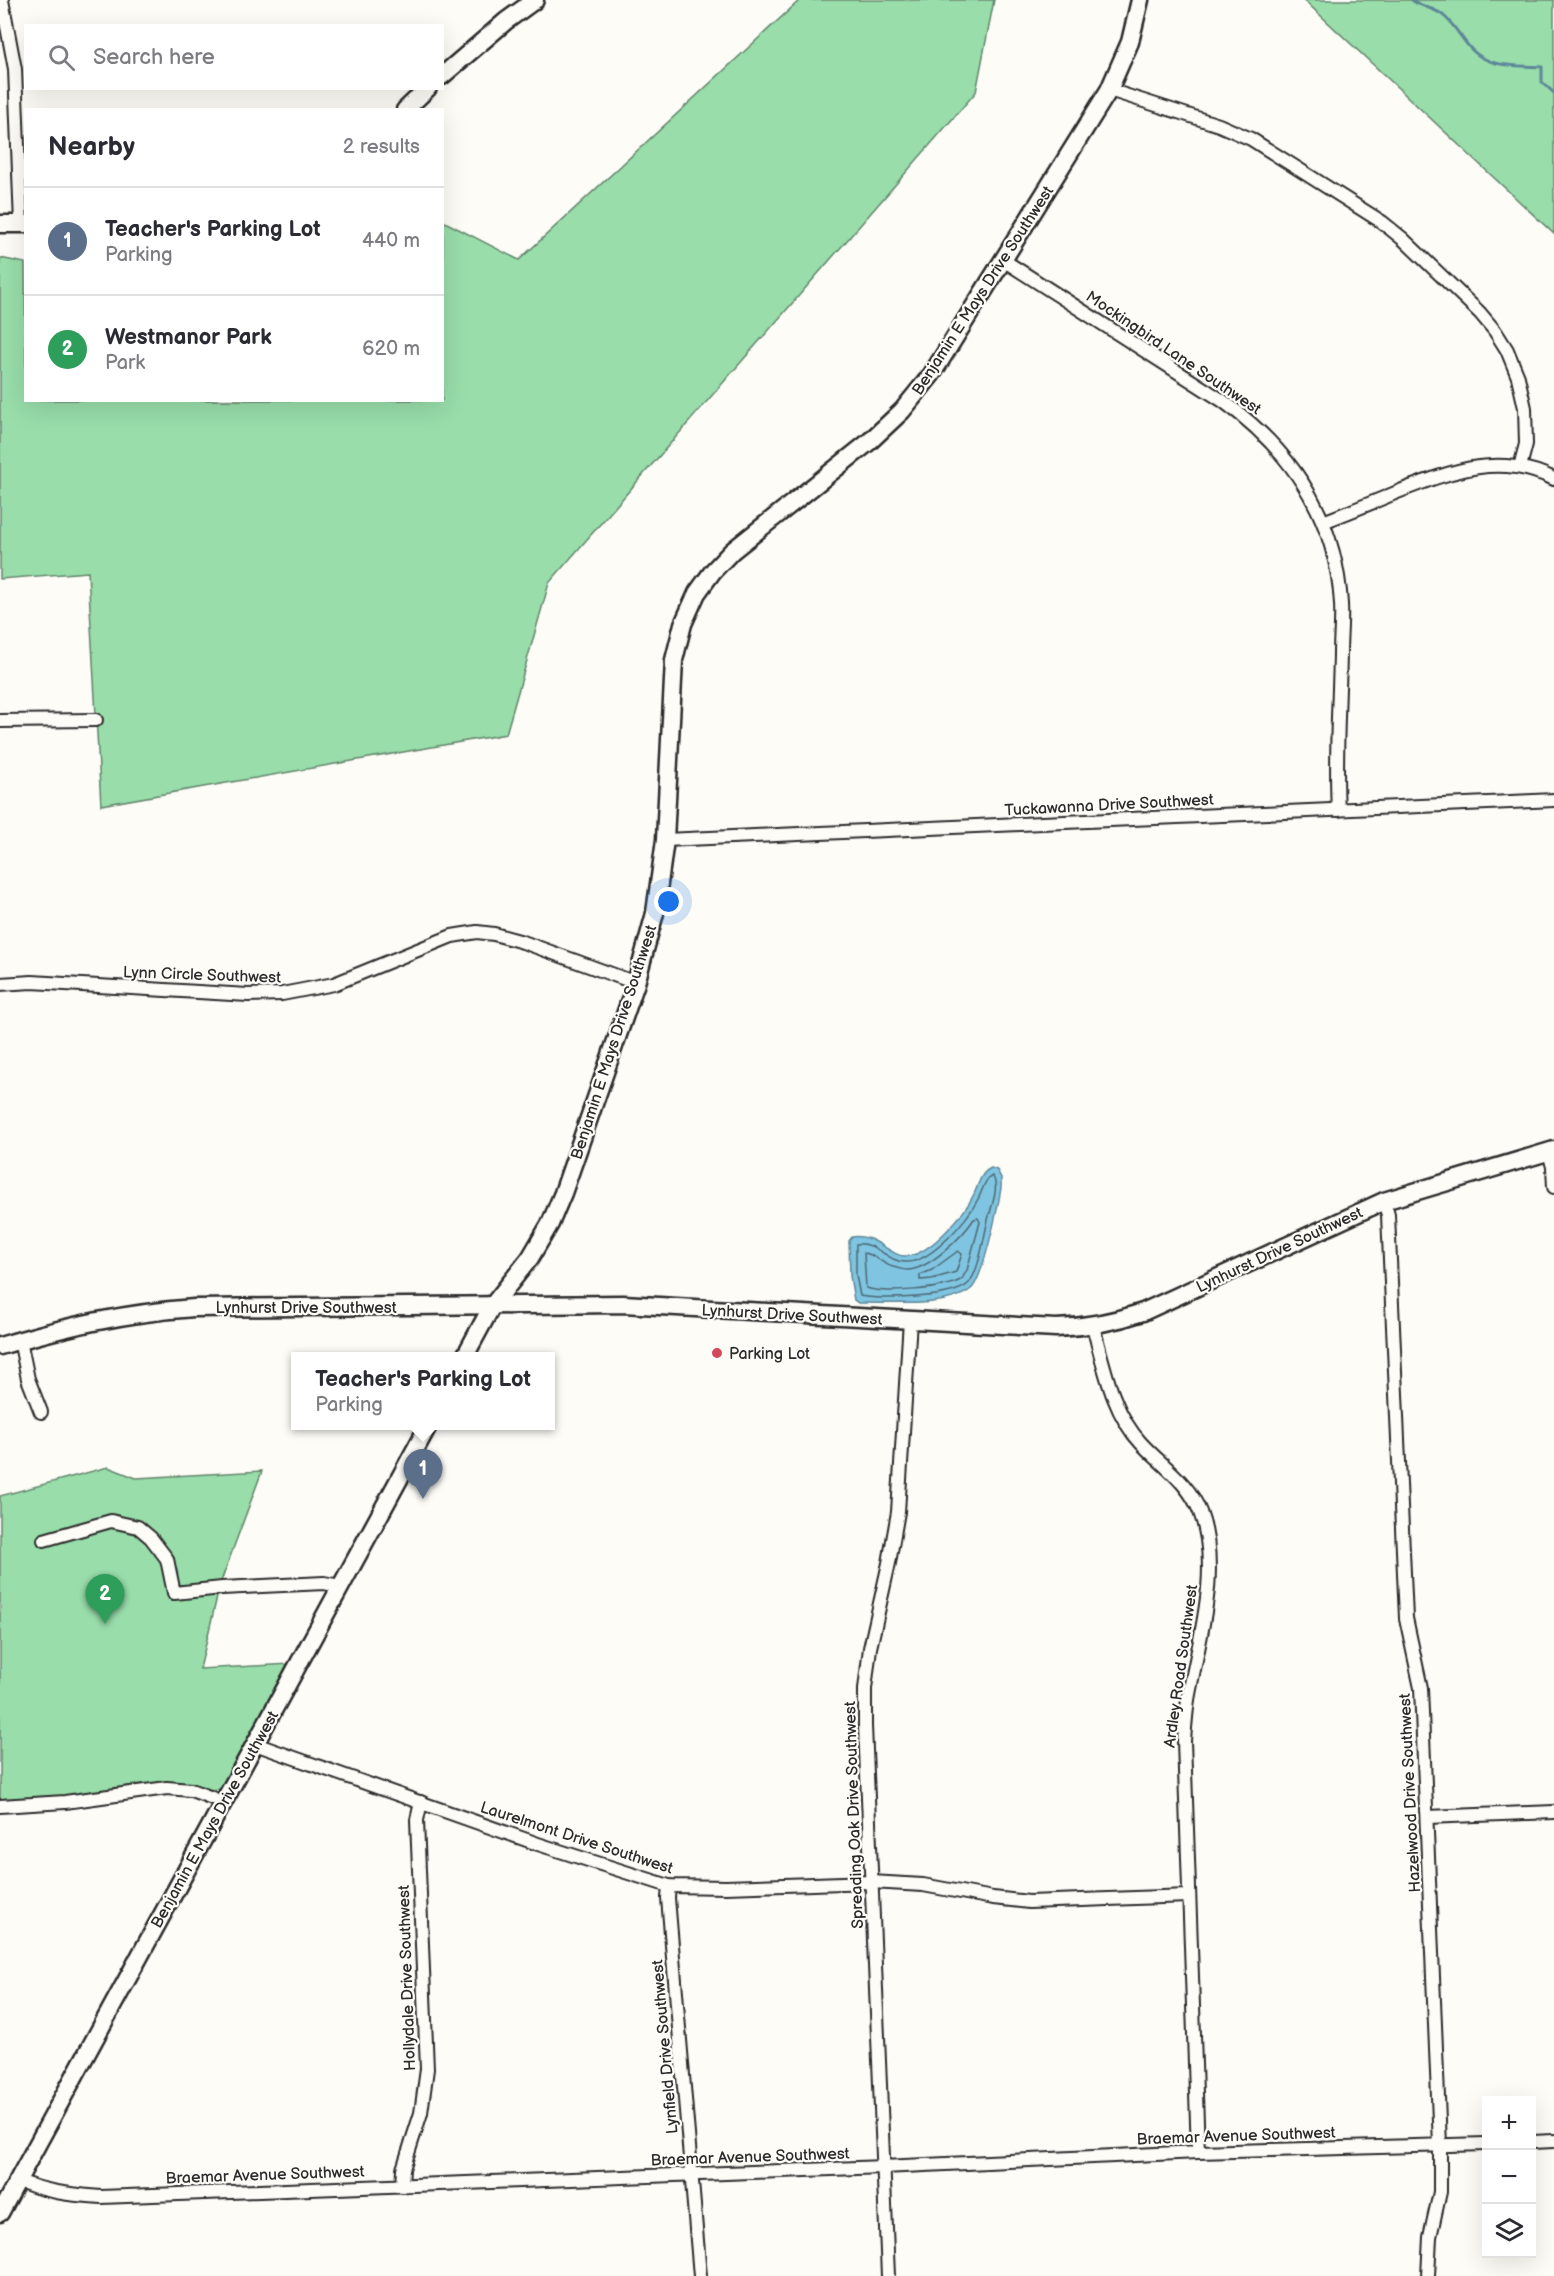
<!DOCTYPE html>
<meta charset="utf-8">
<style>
:root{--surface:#fff;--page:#f7f7f7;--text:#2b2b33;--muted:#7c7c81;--line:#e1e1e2;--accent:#0f766e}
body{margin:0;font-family:"Balsamiq Sans",sans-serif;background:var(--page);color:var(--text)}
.controls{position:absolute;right:18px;bottom:18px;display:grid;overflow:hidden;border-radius:0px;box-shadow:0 6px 24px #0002}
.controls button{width:54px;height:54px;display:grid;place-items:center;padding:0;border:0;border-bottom:2px solid var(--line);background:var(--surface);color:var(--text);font:30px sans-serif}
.you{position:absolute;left:669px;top:902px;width:21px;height:21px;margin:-15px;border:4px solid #fff;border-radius:50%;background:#1a73e8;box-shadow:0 0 0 9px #1a73e833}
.badge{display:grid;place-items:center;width:39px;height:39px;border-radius:50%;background:var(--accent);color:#fff;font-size:20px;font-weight:700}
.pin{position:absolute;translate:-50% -50px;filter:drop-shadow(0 2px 3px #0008)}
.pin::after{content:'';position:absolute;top:32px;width:21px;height:18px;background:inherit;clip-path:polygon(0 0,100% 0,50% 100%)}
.popup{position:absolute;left:291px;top:1352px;width:264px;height:78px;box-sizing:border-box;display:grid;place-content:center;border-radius:0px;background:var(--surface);filter:drop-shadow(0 2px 4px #0005);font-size:20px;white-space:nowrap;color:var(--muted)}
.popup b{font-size:22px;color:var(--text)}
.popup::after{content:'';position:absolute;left:50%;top:100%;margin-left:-12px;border:12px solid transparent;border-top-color:var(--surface)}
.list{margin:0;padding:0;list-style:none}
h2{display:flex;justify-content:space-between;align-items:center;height:78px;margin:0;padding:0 24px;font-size:26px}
h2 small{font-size:20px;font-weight:400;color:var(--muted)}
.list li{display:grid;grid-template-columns:39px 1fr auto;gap:18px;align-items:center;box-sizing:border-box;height:108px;padding:0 24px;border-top:2px solid var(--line)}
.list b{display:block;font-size:22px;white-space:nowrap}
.list p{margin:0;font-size:20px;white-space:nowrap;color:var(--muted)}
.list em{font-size:20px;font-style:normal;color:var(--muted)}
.icon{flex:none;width:33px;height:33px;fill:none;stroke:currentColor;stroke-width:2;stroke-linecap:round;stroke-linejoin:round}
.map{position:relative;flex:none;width:1554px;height:2276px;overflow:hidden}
.search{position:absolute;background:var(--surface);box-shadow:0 6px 24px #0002;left:24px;top:24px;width:420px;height:66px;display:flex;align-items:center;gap:15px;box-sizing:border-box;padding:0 21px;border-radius:0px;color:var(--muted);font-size:22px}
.panel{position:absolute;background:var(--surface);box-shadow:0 6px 24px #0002;left:24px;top:108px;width:420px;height:294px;border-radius:0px}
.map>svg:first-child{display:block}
.green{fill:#98ddaa;stroke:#62846a;stroke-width:1.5}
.water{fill:#7fc4e0;stroke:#5d8798;stroke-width:1.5}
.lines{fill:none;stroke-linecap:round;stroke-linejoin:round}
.shore{stroke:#4d6873;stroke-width:1.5}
.stream{stroke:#5d8798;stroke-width:3}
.street-casing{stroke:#2b2b2b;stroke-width:16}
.secondary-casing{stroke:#2b2b2b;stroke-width:21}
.street{stroke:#fdfcf7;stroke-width:12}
.secondary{stroke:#fdfcf7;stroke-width:16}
.poi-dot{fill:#d1495b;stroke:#fdfcf7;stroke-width:2}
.labels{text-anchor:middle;stroke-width:4.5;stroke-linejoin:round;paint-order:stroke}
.street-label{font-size:16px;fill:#2b2b2b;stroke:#fdfcf7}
.poi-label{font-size:16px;fill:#2b2b2b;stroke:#fdfcf7;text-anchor:start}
</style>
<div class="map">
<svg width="1554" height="2276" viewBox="0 0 1554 2276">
<rect width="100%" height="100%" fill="#fdfcf7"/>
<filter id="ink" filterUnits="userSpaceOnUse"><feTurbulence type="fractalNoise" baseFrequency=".0167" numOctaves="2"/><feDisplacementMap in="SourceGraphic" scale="12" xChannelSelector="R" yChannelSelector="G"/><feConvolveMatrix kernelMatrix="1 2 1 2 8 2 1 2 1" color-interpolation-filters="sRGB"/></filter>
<g filter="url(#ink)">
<!-- green -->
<g class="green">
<polygon points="800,0 994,0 976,92 549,583 506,734 101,805 88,572 0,579 0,258 25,263 26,400 442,400 443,221 519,260"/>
<polygon points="1304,0 1554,0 1554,234"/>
<polygon points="108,1467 136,1478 262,1471 220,1584 200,1669 290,1664 221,1789 0,1805 0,1496"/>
</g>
<!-- water -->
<path class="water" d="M991 1168 997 1170 1001 1178V1188C998 1207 983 1279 971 1289 947 1309 887 1302 858 1303L854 1300 850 1276 849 1241 852 1237C876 1233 890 1258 908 1256 930 1254 965 1214 974 1194 979 1184 980 1173 991 1168Z"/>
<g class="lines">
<!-- shore -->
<g class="shore">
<path d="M992 1176C1000 1185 992 1205 989 1216 984 1234 980 1269 969 1283 955 1299 879 1300 860 1296L856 1275V1244C876 1241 888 1263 907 1262 932 1262 968 1219 978 1199 983 1190 984 1180 992 1176Z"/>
<path d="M978 1218 980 1222 967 1270 962 1279C944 1290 885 1294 866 1288L864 1253C875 1254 882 1264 893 1267 898 1268 903 1270 907 1270 929 1270 963 1236 974 1219Z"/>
<polygon points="958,1251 962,1254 956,1272 932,1279 920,1280 920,1275 932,1270"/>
</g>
<!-- stream -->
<path class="stream" d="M1412 0C1422 8 1435 7 1445 17 1455 26 1462 39 1471 49 1490 69 1517 65 1542 67V82L1554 93"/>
<!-- street casing -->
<g class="street-casing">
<g id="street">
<polyline points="2,0 15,69 21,224"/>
<polyline points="1109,90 1219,125 1251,139 1382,222 1403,239 1480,313 1495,331 1507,350 1518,377 1525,408 1526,444 1520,467"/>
<path d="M1003 260 1223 401C1292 451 1336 517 1341 604 1342 620 1340 637 1340 654 1339 706 1335 758 1338 810"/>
<path d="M1323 522C1349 512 1374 502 1400 491 1452 471 1500 452 1554 479"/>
<polyline points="0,721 96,720"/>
<polyline points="665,840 1554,800"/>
<polyline points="0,984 32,982 248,995 282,994 334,984 452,936 477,932 494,934 523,942 636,983"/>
<polyline points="1549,1152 1553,1167 1554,1187"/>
<polyline points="1384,1201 1388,1215 1406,1618 1421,1688 1440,2145 1440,2192 1430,2237 1428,2276"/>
<path d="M1093 1326C1104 1366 1112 1412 1141 1443 1162 1466 1188 1481 1200 1512 1222 1570 1198 1642 1188 1700 1186 1714 1185 1728 1184 1741L1198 2152"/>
<polyline points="20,1340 28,1379 41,1412"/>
<polyline points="44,1540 111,1521 138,1527 151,1538 167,1559 174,1593 222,1588 324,1583 340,1586"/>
<polyline points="255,1744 538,1844 669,1886 726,1887 871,1882 923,1885 993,1898 1029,1902 1188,1896"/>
<polyline points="0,1806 65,1802 167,1788 191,1790 223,1802"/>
<polyline points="1427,1817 1554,1812"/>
<polyline points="669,1886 668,1898 700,2276"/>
<polyline points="1532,2142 1554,2141"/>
<path d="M17 2180C44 2192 72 2195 101 2197L883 2167 1198 2152 1486 2144"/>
<polyline points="402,2186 403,2169 421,2113 427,2069 417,1820 421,1802"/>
<polyline points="888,2276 865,1726 865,1689 870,1648 889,1563 898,1512 910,1320"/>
</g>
</g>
<!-- secondary casing -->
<g class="secondary-casing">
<g id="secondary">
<polyline points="442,76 506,21 535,0"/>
<polyline points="405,110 428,88"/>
<polyline points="0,224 26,224"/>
<path d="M0 1346C68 1326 124 1313 194 1308L623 1304 1056 1328C1087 1327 1114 1322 1143 1312L1384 1201 1554 1150"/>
<polyline points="465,1356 492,1306 530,1258 550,1224 563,1193 636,983 655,913 665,840 674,660 683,624 697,593 713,571 732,551 869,442 902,411 932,374 1109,90 1130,42 1140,0"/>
<polyline points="0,2213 428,1426"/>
</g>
</g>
<!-- street -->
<use href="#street" class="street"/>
<!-- secondary -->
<use href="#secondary" class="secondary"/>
</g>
</g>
<!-- markers -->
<circle class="poi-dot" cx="717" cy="1353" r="6"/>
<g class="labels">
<!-- street labels -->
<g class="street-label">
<text transform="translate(982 290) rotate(-57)" y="6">Benjamin E Mays Drive Southwest</text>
<text transform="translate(1174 352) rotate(34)" y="6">Mockingbird Lane Southwest</text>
<text transform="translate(1109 804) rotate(-3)" y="6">Tuckawanna Drive Southwest</text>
<text transform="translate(202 974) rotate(2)" y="6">Lynn Circle Southwest</text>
<text transform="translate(613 1042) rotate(-72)" y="6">Benjamin E Mays Drive Southwest</text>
<text transform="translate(1279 1249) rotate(-25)" y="6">Lynhurst Drive Southwest</text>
<text x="306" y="1313">Lynhurst Drive Southwest</text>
<text transform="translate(792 1314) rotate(3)" y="6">Lynhurst Drive Southwest</text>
<text transform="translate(1180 1666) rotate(-82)" y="6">Ardley Road Southwest</text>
<text transform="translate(1409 1793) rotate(-93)" y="6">Hazelwood Drive Southwest</text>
<text transform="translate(853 1815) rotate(-92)" y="6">Spreading Oak Drive Southwest</text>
<text transform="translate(214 1819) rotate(-61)" y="6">Benjamin E Mays Drive Southwest</text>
<text transform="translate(577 1837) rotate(18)" y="6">Laurelmont Drive Southwest</text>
<text transform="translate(406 1978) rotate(-92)" y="6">Hollydale Drive Southwest</text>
<text transform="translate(664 2047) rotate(-95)" y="6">Lynfield Drive Southwest</text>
<text transform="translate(1236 2135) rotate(-2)" y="6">Braemar Avenue Southwest</text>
<text transform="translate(750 2156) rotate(-2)" y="6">Braemar Avenue Southwest</text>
<text transform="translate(265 2174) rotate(-2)" y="6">Braemar Avenue Southwest</text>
</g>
<!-- poi labels -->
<g class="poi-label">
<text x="729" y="1359">Parking Lot</text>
</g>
</g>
</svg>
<div class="controls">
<button>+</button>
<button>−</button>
<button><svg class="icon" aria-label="layers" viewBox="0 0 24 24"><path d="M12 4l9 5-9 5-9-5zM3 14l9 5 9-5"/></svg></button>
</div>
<div class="you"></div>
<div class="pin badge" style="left:423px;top:1499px;background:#5c6f8a">1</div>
<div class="popup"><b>Teacher's Parking Lot</b>Parking</div>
<div class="pin badge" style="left:105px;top:1624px;background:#2e9e5b">2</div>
<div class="search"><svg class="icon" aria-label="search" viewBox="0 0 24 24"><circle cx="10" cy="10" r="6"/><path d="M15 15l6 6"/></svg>Search here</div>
<section class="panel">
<h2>Nearby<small>2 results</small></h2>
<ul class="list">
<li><span class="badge" style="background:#5c6f8a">1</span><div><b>Teacher's Parking Lot</b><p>Parking</p></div><em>440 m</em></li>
<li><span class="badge" style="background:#2e9e5b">2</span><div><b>Westmanor Park</b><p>Park</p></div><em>620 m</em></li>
</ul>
</section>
</div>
